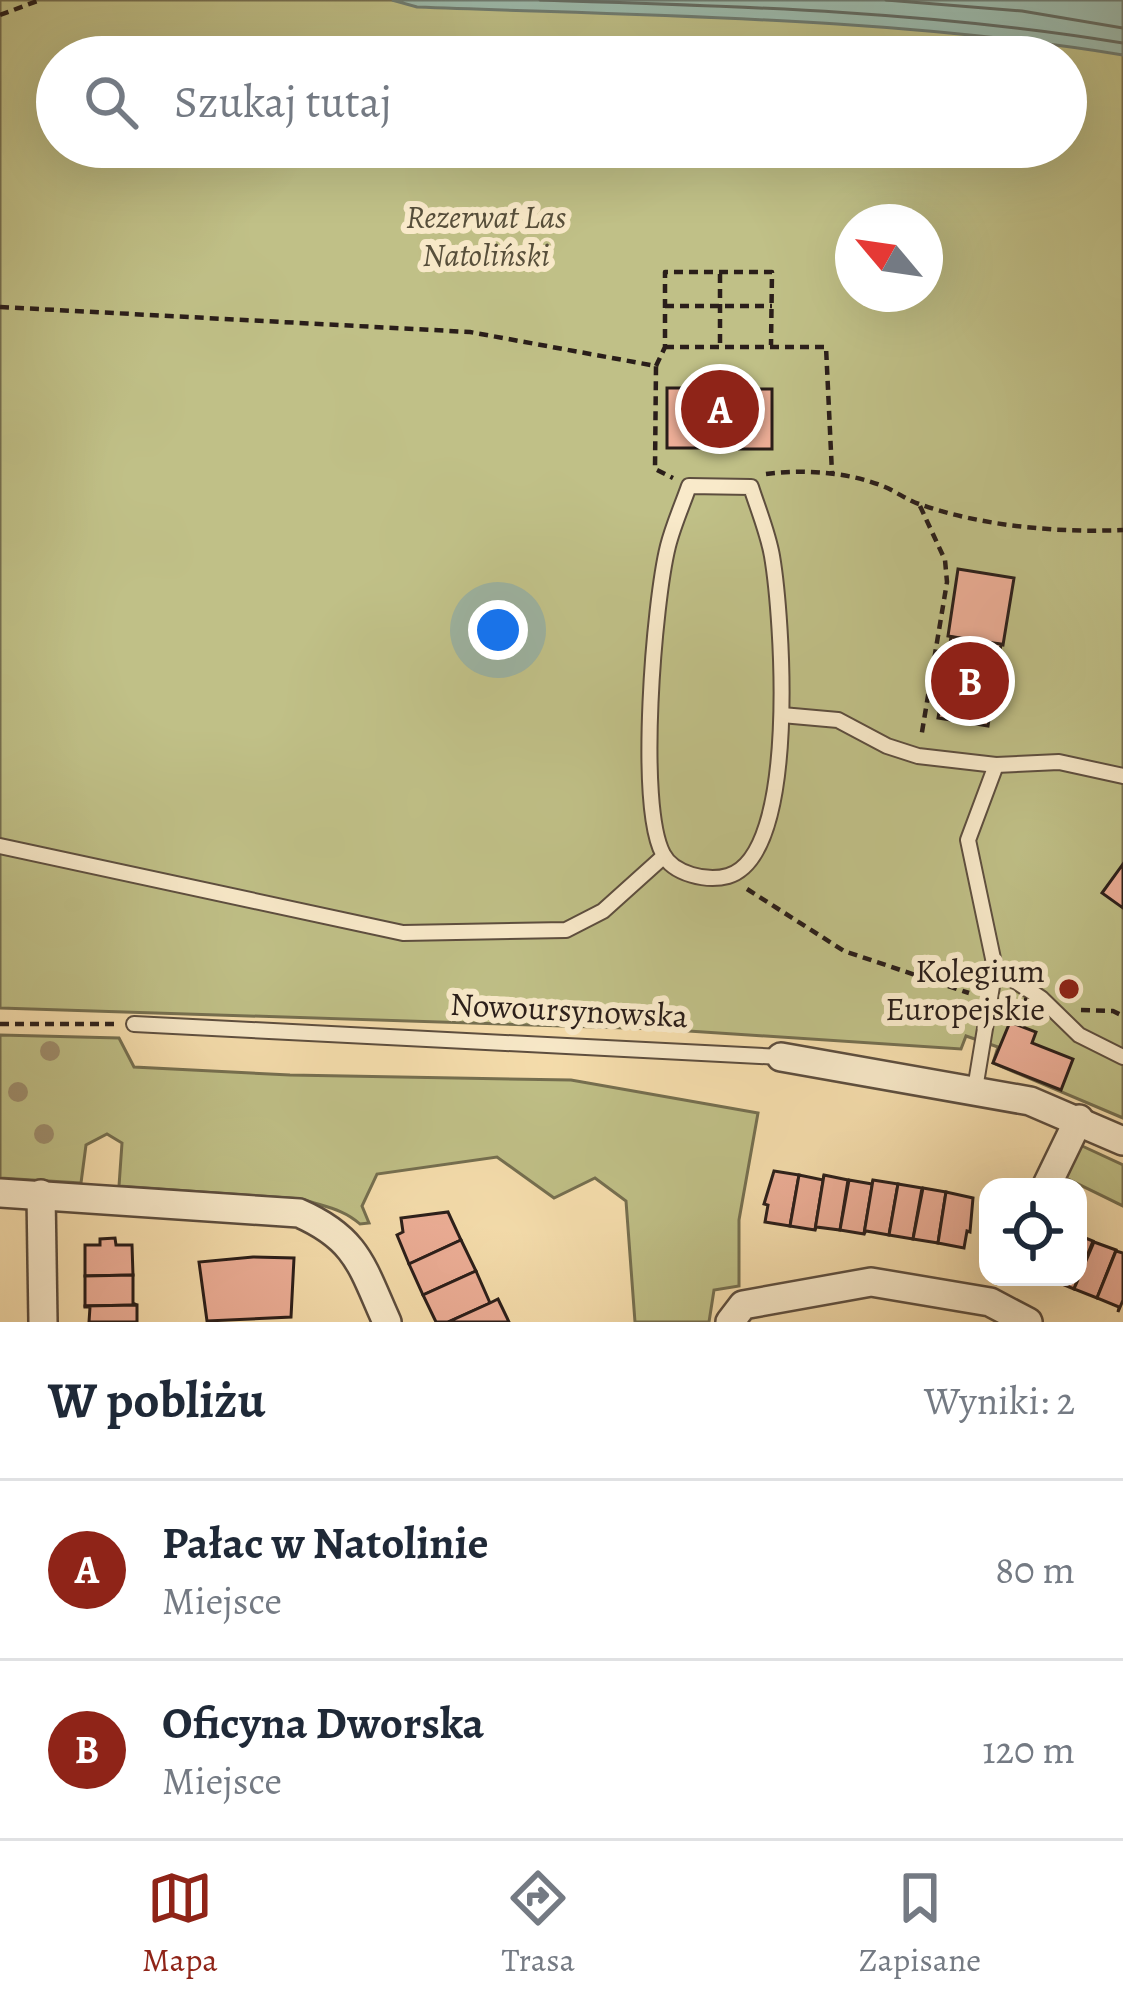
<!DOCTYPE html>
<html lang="pl">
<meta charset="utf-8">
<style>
:root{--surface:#fff;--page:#f2f2f3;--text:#1f2937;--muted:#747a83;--line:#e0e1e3;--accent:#8f2418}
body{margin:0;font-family:Alegreya,serif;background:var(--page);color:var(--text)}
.controls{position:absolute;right:36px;bottom:36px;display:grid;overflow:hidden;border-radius:24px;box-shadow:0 12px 48px #0002}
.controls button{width:108px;height:108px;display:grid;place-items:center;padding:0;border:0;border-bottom:3px solid var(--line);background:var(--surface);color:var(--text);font:60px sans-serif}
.compass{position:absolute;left:835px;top:204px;width:108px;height:108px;border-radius:50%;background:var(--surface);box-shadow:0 12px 48px #0002;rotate:299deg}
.you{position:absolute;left:498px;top:630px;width:42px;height:42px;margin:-30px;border:9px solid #fff;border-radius:50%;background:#1a73e8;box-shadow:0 0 0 18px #1a73e833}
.badge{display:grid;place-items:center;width:78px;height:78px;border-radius:50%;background:var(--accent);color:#fff;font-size:39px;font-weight:700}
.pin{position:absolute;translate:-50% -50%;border:6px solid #fff;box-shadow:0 3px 12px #0006}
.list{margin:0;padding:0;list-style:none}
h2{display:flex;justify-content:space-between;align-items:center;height:156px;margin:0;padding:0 48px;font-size:51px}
h2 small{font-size:39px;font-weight:400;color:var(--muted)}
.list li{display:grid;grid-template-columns:78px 1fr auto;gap:36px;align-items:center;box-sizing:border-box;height:180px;padding:0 48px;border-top:3px solid var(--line)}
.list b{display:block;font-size:45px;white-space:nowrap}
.list p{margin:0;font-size:39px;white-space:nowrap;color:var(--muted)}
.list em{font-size:39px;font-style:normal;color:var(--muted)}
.icon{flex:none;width:66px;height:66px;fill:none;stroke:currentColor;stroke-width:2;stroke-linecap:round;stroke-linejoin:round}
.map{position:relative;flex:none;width:1123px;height:1322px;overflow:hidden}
.search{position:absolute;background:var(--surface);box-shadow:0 12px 48px #0002;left:36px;right:36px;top:36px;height:132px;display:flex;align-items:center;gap:30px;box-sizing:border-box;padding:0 42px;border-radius:66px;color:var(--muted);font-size:45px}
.sheet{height:516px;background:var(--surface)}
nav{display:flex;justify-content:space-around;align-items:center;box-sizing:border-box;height:168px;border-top:3px solid var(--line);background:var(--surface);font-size:33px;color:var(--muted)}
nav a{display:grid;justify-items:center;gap:6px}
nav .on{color:var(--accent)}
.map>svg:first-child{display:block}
.green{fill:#c0c087;stroke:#756f50;stroke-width:3;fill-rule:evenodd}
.water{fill:#9dbcae;stroke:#6f7d73;stroke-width:3}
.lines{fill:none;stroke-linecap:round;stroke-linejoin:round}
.shore{stroke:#646d64;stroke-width:3}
.building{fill:#eeaf98;stroke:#2a1e1a;stroke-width:3}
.lane-casing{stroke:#5d4e3f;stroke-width:18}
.street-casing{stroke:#5d4e3f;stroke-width:32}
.path{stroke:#2a1e1a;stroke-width:4.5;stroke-dasharray:9 6;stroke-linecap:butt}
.lane{stroke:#f9eaca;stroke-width:14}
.street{stroke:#f9eaca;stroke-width:27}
.tree{fill:#9f8f6e}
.poi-dot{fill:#8f2418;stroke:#f9eaca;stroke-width:4.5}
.labels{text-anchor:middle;stroke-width:12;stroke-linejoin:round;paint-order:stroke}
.park-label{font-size:33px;font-style:italic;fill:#574f3b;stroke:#f9eaca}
.poi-label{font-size:33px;fill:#2a1e1a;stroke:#f9eaca;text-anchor:end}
.street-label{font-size:33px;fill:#2a1e1a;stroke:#f9eaca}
</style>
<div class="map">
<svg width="1123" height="1322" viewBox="0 0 1123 1322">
<rect width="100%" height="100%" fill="#f6dead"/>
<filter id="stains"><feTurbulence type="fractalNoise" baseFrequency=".00167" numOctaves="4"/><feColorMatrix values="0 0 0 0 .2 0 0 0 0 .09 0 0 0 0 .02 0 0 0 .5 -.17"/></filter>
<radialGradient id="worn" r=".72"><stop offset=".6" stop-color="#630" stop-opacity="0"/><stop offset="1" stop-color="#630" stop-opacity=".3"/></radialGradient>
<!-- green -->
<g class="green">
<path d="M0 0H1123V1118L993 1063 998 1047 966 1036 961 1049 658 1029 0 1008ZM57 57H1066V147H57ZM853 222H925V294H853Z"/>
<path d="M0 1035 119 1038 134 1067 290 1075 571 1080 758 1113 739 1220V1286L714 1290 709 1322H635L626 1201 595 1178 554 1198 497 1157 377 1174 362 1206 369 1223 360 1224C342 1208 324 1207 302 1199L119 1186 122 1143 107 1134 86 1145 81 1183 0 1178Z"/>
<polygon points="1080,1145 1123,1165 1123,1206 1064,1177"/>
</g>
<!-- water -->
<path class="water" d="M392 0H1123V55C889 17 653 16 417 7Z"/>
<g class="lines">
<!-- shore -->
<g class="shore">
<path d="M540 0C735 6 930 11 1123 43"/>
<polyline points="886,0 1022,11 1123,28"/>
</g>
</g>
<!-- building -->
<g class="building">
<polygon points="715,370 731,374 742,389 772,389 772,449 739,449 739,430 702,429 702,448 667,448 667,388 698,388 701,380"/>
<polygon points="958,569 1014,578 1003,645 948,636"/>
<polygon points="951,637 1001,644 988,726 938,718"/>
<polygon points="1123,864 1123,908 1102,893"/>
<polygon points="1010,1022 1036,1032 1032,1043 1073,1059 1061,1090 993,1063"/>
<polygon points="774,1171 799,1175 790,1226 765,1222 768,1205 764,1204"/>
<polygon points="799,1175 823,1180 824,1175 815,1230 790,1226"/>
<polygon points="824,1175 848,1180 840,1230 816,1227 815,1230"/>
<polygon points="849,1180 872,1184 873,1180 864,1234 840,1230"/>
<polygon points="873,1180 898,1184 889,1235 866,1231 864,1234"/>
<polygon points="898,1184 922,1188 913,1239 889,1235"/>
<polygon points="923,1188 946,1192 938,1243 913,1239"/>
<polygon points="946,1192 973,1198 970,1232 967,1231 964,1248 938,1243"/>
<polygon points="448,1212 461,1240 409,1264 397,1235 403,1232 401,1218"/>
<polygon points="1078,1235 1093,1241 1074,1289 1050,1279 1078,1277"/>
<polygon points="115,1238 116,1245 132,1245 133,1275 85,1276 85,1245 100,1245 100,1239"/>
<polygon points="461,1240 476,1271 423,1295 409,1264"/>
<polygon points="1094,1242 1116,1250 1097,1298 1074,1289"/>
<polygon points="1116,1251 1123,1253 1123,1300 1118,1312 1119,1307 1097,1298"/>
<polygon points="253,1257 294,1258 291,1317 207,1321 199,1262"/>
<polygon points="476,1271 490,1303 448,1322 436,1322 423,1295"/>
<polygon points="133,1275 133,1303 137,1305 85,1306 85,1276"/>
<polygon points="498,1299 509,1322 448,1322 490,1303"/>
<polygon points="137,1305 137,1322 89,1322 90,1307 85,1307 85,1306"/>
</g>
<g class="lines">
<!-- lane casing -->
<g class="lane-casing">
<g id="lane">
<path d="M689 486 751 487C758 509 768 533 772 556 782 615 800 855 728 876 707 882 673 874 663 854 637 805 654 602 668 546 673 526 682 506 689 486Z"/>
<polyline points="782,715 838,720 887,746 918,756 996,765 1059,762 1123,776"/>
<polyline points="996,765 968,840 995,968 1041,998 1079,1035 1123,1057"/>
<polyline points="0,846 403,933 566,930 603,911 663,857"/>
<polyline points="134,1024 781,1057"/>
<polyline points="975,1089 995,968"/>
</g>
</g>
<!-- street casing -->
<g class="street-casing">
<g id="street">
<polyline points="781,1057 1030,1101 1123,1141"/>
<polyline points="1046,1187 1079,1119"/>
<path d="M0 1193 299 1213C358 1239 362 1267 387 1322"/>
<polyline points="41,1194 43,1322"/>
<polyline points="730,1322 743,1305 871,1282 990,1302 1028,1322"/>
</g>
</g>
<!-- path -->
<g class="path">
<polyline points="0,15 40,0"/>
<polyline points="720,274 720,347"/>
<polyline points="665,306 772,306"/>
<polyline points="0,307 470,332 656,366 655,469 673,478"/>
<polyline points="665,347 826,347 832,473"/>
<polyline points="656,366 665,347 665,272 772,272 771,345"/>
<path d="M766 474C805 469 849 472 885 487 897 492 907 500 919 504 981 526 1057 533 1123 530"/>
<polyline points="920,506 945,560 947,582 921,738"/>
<polyline points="747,889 844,951 969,993"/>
<polyline points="1081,1010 1113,1011 1123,1016"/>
<polyline points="0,1024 117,1024"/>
</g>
<!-- lane -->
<use href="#lane" class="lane"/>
<!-- street -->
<use href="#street" class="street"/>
</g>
<!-- trees -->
<g class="tree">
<circle cx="50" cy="1051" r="10"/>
<circle cx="18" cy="1092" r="10"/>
<circle cx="44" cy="1134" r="10"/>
</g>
<!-- markers -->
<circle class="poi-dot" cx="1069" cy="989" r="12"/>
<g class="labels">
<!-- park labels -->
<g class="park-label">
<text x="486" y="228">Rezerwat Las<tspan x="486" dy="38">Natoliński</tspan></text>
</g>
<!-- poi labels -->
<g class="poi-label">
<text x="1045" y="982">Kolegium<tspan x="1045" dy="38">Europejskie</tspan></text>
</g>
<!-- street labels -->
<g class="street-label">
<text transform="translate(569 1009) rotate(3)" y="12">Nowoursynowska</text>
</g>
</g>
<rect width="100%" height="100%" filter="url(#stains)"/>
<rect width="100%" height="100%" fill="url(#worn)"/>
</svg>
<div class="controls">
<button><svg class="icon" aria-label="locate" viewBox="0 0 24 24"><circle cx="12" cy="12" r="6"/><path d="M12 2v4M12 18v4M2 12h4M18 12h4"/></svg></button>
</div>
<svg class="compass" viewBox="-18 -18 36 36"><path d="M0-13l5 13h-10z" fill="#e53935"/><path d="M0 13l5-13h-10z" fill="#747a83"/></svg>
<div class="you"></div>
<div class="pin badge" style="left:720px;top:409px">A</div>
<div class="pin badge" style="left:970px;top:681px">B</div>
<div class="search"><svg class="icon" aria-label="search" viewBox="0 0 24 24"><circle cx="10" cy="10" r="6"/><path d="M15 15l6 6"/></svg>Szukaj tutaj</div>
</div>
<section class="sheet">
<h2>W pobliżu<small>Wyniki: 2</small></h2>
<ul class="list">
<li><span class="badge">A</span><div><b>Pałac w Natolinie</b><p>Miejsce</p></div><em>80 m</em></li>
<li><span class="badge">B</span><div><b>Oficyna Dworska</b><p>Miejsce</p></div><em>120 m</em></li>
</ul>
</section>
<nav>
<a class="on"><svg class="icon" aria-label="map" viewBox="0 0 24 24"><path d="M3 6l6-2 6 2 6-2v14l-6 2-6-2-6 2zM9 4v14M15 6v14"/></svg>Mapa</a>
<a><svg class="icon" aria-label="directions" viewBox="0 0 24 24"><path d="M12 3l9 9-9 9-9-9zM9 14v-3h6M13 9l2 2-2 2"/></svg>Trasa</a>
<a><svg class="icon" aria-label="saved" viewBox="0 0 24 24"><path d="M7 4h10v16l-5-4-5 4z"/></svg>Zapisane</a>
</nav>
